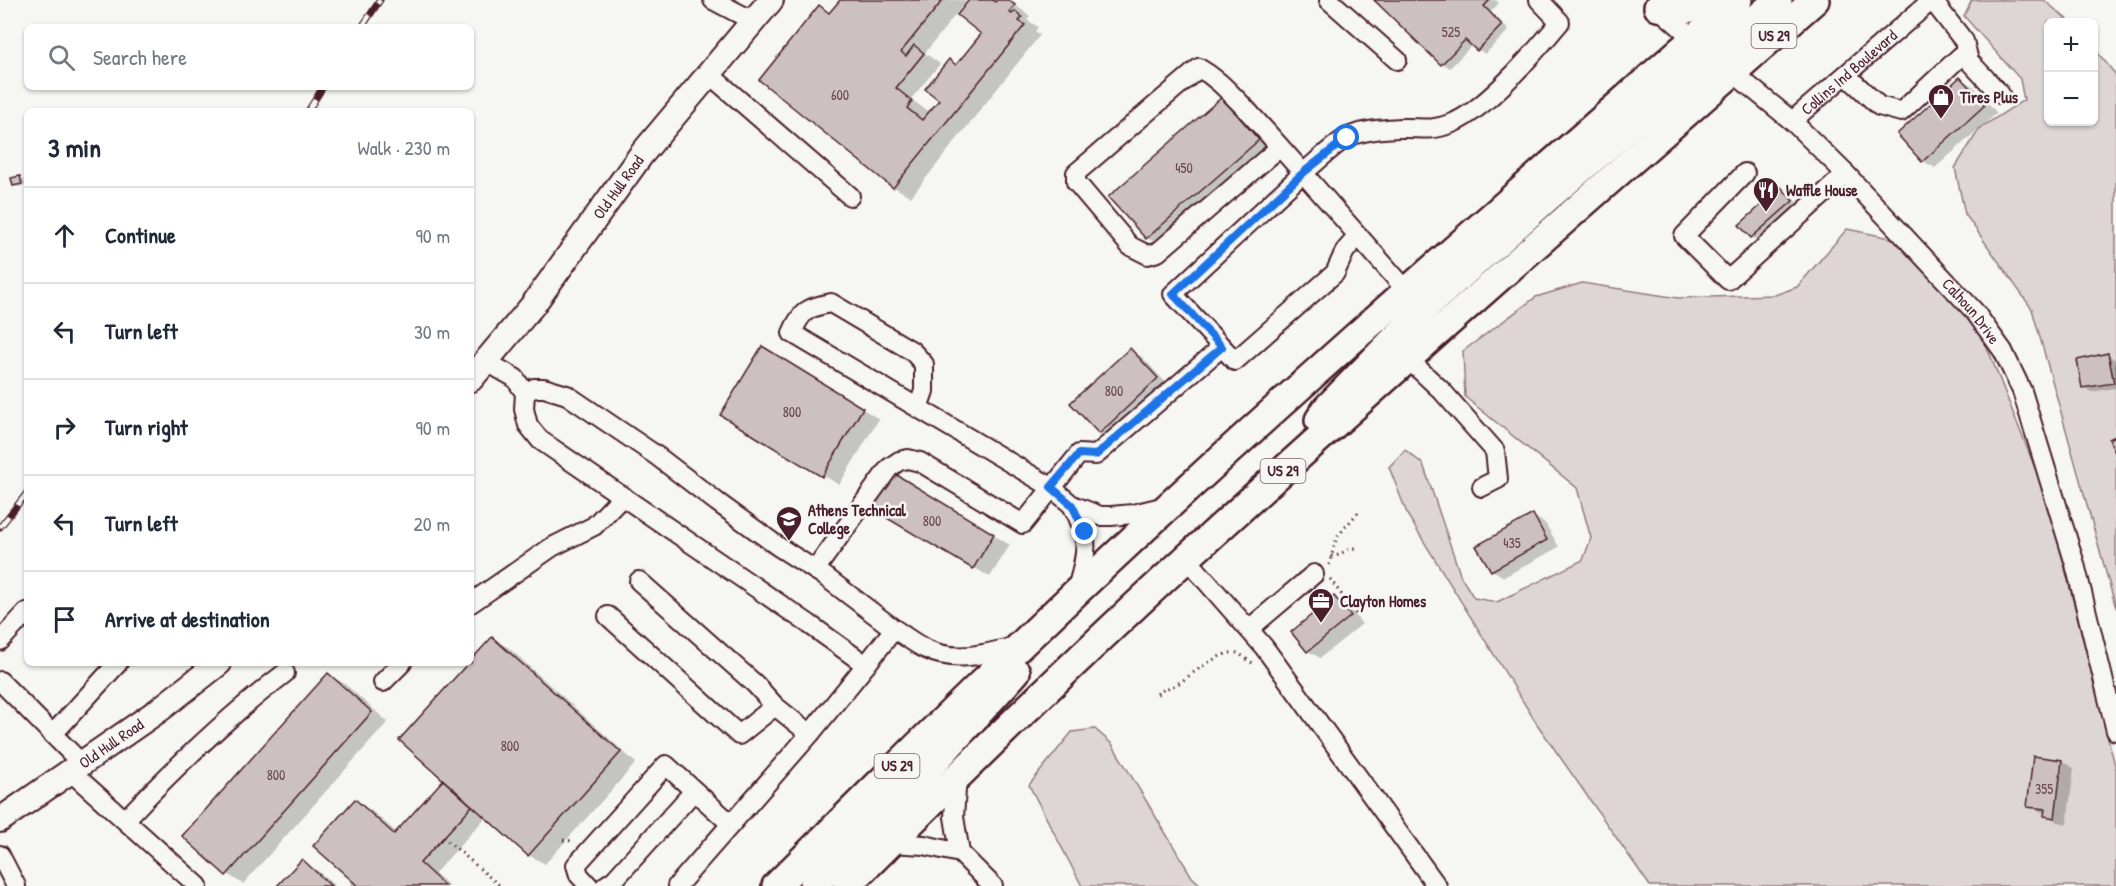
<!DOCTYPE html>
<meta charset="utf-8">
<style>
:root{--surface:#fff;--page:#f6f6f7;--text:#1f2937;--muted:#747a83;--line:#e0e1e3}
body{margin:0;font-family:"Patrick Hand",sans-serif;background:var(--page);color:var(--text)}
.controls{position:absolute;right:18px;top:18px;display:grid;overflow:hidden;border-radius:9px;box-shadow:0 2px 4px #0004}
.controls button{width:54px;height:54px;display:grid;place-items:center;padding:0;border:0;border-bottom:2px solid var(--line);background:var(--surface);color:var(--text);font:30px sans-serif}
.stop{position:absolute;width:18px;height:18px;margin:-14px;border:4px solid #1a73e8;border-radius:50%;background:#fff}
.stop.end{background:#1a73e8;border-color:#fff;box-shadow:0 2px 6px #0008}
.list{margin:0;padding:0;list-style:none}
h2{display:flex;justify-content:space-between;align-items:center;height:78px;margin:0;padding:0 24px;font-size:26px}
h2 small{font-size:20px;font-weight:400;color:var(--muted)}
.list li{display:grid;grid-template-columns:39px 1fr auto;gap:18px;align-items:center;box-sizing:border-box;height:96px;padding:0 24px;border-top:2px solid var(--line)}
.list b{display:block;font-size:22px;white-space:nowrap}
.list em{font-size:20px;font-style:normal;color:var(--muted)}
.icon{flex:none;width:33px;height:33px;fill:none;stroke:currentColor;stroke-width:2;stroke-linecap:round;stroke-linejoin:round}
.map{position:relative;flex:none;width:2116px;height:886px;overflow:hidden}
.search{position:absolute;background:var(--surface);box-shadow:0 2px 4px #0004;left:24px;top:24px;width:450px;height:66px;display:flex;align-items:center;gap:15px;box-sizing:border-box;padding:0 21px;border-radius:9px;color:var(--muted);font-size:22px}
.panel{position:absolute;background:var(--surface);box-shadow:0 2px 4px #0004;left:24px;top:108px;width:450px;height:558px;border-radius:9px}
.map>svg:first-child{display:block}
.green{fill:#ddd6d5;stroke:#947a80;stroke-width:1.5}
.shadow{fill:#0003}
.building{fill:#ccc1c0;stroke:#4a1f2b;stroke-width:1.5}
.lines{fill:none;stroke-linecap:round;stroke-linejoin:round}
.minor-casing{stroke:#4a1f2b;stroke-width:22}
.major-casing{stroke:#4a1f2b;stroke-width:28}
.highway-casing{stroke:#4a1f2b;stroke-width:32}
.path{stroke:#4a1f2b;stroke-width:3;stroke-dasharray:1.5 4.5;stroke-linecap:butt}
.minor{stroke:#f6f6f2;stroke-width:18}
.major{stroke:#f6f6f2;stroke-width:24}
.highway{stroke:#f6f6f2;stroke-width:27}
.rail-casing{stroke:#4a1f2b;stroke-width:7}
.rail{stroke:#f6f6f2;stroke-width:4.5;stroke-dasharray:14;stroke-linecap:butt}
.route{stroke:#1a73e8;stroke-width:8}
.labels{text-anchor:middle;stroke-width:5;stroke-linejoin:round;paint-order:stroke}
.number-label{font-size:14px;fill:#6a4850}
.shield{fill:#f6f6f2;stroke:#7e6067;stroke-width:1.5}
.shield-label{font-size:15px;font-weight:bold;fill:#4a1f2b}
.street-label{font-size:16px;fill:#4a1f2b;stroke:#f6f6f2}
.poi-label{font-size:16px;font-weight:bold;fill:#4a1f2b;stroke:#f6f6f2;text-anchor:start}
</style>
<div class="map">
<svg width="2116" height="886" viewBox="0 0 2116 886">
<rect width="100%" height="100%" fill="#f6f6f2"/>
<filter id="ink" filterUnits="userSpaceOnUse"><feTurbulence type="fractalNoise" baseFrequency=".0167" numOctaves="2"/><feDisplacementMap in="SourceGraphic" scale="12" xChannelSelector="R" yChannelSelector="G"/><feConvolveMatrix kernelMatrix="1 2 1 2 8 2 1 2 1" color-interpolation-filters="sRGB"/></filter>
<g filter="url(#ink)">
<!-- green -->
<g class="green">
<polygon points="1972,0 2044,0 2070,22 2048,22 2048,122 2094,122 2094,48 2116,75 2116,608 2032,309 1965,214 1955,168 1980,128 2024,100 2020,79 1964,16"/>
<polygon points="1847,229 1895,239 1979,327 2047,498 2116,769 2116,886 1650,886 1537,724 1408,516 1389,467 1405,450 1423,464 1461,577 1474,598 1497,602 1583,560 1591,538 1577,488 1465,397 1463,351 1536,297 1582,283 1678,298 1775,295 1797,287"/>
<polygon points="1095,729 1112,744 1192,877 1202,886 1082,886 1029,785 1072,732"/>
</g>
<!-- shadow -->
<g class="shadow">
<polygon points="842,0 967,0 925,53 940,64 911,99 930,113 941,100 957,66 983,34 971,0 995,0 998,2 999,0 1008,0 1030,16 1027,20 1038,27 1035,31 1040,35 911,197 894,187 761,80 831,14"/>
<polygon points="1377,0 1496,0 1499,3 1491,12 1509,30 1485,54 1472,45 1450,68 1442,63"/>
<polygon points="1960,79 1973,86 1997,113 1935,168 1923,161"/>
<polygon points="1222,99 1234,106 1270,148 1159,245 1147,238"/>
<polygon points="20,178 24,180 25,185 18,187 14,185"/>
<polygon points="1781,189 1789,194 1800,206 1760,242 1752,237 1741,225"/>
<polygon points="1130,349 1142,357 1169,386 1112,439 1100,432"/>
<polygon points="2108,355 2116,360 2116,388 2091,392 2083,387"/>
<polygon points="778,358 879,419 839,485 823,475"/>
<polygon points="909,484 1010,545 990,577 872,507"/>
<polygon points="1533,516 1545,523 1559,547 1504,577 1492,570"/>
<polygon points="1334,598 1347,605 1362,624 1320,658 1308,651"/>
<polygon points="492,639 509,648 636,763 545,864 528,855 486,817 435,873 449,886 349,886 354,880 356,801 372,811 397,833 446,780 471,663"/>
<polygon points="329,675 345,684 388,722 243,884 227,874"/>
<polygon points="2062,761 2074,768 2067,824 2058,822 2046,814 2029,806"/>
<polygon points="302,861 318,871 335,886 279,886"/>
</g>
<!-- building -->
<g class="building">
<polygon points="840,0 943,0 901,52 906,56 914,45 924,53 896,88 912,101 907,108 922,120 939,100 925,89 949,59 956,65 981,34 957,15 969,0 993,0 995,2 997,0 1008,0 1015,5 1009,12 1012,14 1015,11 1022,17 1019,21 1025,25 893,188 759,80 819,5 829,13"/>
<polygon points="1374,0 1490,0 1484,6 1502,25 1477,51 1465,40 1441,65"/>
<polygon points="1960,77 1985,105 1922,162 1897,134"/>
<polygon points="1222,97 1259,140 1146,239 1108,197"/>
<polygon points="20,176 22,184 13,186 11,178"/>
<polygon points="1781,187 1793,201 1751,238 1739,225"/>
<polygon points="762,346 863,408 822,477 720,415"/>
<polygon points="1130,348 1158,378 1099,434 1070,403"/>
<polygon points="2108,353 2114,383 2082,388 2077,360"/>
<polygon points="2116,436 2116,455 2109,439"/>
<polygon points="892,472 994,534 973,569 870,508"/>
<polygon points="1533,514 1547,540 1491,571 1476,546"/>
<polygon points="1334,596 1351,616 1307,652 1291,632"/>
<polygon points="492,637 621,752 528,856 399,740 468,663 471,663 471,660"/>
<polygon points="328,673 372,712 226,876 182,836"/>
<polygon points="2033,756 2062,760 2055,818 2044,816 2045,809 2027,807"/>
<polygon points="443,780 472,806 420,863 445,886 358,886 313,846 355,799 394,834"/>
<polygon points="302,859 331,886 277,886"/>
</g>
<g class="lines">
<!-- minor casing -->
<g class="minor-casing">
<g id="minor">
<polyline points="713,0 753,21"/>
<polyline points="1329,0 1397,60"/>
<polyline points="1657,7 1702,46"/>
<path id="s1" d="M1725 66 1792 121 1846 174 1975 312 2003 351 2022 391 2075 564 2116 731"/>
<polyline points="709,74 850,196"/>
<polyline points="1846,75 1879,106 1901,112 1966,51"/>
<path id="s2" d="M1792 121 1932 0 1964 41 1969 61 2000 94"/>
<path d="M1280 147 1158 252 1148 255 1130 246 1076 182V173L1199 68C1217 78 1229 92 1244 107 1264 129 1284 151 1303 173 1317 162 1331 147 1346 138 1361 130 1383 129 1400 128 1421 127 1428 132 1450 124 1484 112 1536 51 1560 22L1539 0"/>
<polyline points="1745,173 1684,236 1728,280 1846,174"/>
<polyline points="1358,236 1345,251 1335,273 1235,361 1173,294 1303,173 1407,291"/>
<polyline points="1408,359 1442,391 1495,451 1498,479 1482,487"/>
<path d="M485 361 515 378 525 393 524 409 528 425 540 440 809 624 866 665 894 629C904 635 915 644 926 649 957 664 987 653 1018 646"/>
<polyline points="525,393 534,388 544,388 567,395 657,456 717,502 779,547 823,575 894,629"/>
<path d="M918 408 924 391V364L912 351 831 303C808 307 801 311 792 333L1051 487 1072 505 1100 516H1111L1133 514 1166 506"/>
<path d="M1072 505C1091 540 1087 552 1077 589"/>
<polyline points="1186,558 1264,647 1437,886"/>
<polyline points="815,570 889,468 899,461 908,459 920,462 1023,524 1079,454 1096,455 1222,347"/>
<polyline points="639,581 755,684 775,706 810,734"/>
<polyline points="471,603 552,547 594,526 623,496"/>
<polyline points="608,616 739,735 775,706"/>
<polyline points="1249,629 1314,574"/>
<polyline points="0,641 27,612"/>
<polyline points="0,681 81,763"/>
<polyline points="383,682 402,663"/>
<polyline points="53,734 118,663"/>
<polyline points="70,771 198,886"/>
<polyline points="957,776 954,817 960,853"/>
<path d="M125 820C175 767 227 717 285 673"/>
<polyline points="890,843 924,845 960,853 993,886"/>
<polyline points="0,855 16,886"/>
<polyline points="589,886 579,875 576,865 666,765 731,824"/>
<polyline points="605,886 614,880 694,791"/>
<polyline points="677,886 810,734 866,665"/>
</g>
</g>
<!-- major casing -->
<g class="major-casing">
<g id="major">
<path id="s3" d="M471 379 533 305 641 155 771 0"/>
<path id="s4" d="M0 820 159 710 219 663"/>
</g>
</g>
<!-- highway casing -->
<g class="highway-casing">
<g id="highway">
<polyline points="1658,7 1684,10 1715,0"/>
<polyline points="1319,420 1327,408 1430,303 1546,199 1778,0"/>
<path d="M776 886C889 773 1003 660 1120 551 1322 363 1531 182 1738 0"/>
<polyline points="813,886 904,795 1016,672"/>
<path d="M847 886C959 774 1072 663 1189 556 1395 368 1605 184 1815 0"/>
</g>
</g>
<!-- path -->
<g class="path">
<path d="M1331 556C1342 557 1342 549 1356 548"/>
<polyline points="1329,565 1337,537 1360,510"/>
<polyline points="1330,579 1356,614"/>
<path d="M1157 694C1166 687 1174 687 1182 681 1193 673 1223 649 1237 653 1243 655 1247 661 1253 663"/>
<polyline points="443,837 500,886"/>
<polyline points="563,840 573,841"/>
</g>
<!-- minor -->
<use href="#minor" class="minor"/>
<!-- major -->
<use href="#major" class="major"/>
<!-- highway -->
<use href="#highway" class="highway"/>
<!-- rail casing -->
<g class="rail-casing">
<g id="rail">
<polyline points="362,27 380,0"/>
<polyline points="308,111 323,87"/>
<polyline points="0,527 27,493"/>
</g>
</g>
<!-- rail -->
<use href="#rail" class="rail"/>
</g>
</g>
<g class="lines" filter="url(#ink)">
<!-- route -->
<polyline class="route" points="1085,532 1072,505 1051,487 1079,454 1096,455 1222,347 1173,294 1303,173 1347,138"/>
</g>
<!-- icons -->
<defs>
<g id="shop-pin" transform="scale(1.35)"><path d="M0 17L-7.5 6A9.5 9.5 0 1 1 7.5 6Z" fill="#4a1f2b" stroke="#f6f6f2"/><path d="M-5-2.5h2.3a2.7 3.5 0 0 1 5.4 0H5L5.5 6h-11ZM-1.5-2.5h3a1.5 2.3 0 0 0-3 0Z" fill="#fff"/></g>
<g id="restaurant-pin" transform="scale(1.35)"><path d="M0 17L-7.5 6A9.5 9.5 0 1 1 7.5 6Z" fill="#4a1f2b" stroke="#f6f6f2"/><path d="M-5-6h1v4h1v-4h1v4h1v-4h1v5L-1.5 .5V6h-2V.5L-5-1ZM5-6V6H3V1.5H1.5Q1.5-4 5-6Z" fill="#fff"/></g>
<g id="university-pin" transform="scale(1.35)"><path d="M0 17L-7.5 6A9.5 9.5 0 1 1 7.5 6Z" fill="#4a1f2b" stroke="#f6f6f2"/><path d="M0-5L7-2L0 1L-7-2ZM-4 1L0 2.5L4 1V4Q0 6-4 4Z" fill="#fff"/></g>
<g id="office-pin" transform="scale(1.35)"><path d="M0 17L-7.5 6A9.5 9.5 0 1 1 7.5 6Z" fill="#4a1f2b" stroke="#f6f6f2"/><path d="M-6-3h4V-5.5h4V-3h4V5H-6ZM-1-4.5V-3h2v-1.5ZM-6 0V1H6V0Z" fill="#fff"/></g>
</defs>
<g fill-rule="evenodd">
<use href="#shop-pin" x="1941" y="97"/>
<use href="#restaurant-pin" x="1766" y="190"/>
<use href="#university-pin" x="789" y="519"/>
<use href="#office-pin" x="1321" y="601"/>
</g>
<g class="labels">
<!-- number labels -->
<g class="number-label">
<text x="1451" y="37">525</text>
<text x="840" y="100">600</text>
<text x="1184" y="173">450</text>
<text x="1114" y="396">800</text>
<text x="792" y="417">800</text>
<text x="932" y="526">800</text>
<text x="1512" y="548">435</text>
<text x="510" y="751">800</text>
<text x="276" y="780">800</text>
<text x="2044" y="794">355</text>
</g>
<!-- shield labels -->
<g class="shield">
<rect x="1751.5" y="24" width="45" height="24" rx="4.5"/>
<rect x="1260.5" y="459" width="45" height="24" rx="4.5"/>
<rect x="874.5" y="754" width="45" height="24" rx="4.5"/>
</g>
<g class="shield-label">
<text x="1774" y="41">US 29</text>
<text x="1283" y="476">US 29</text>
<text x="897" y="771">US 29</text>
</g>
<!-- street labels -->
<g class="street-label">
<text dy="6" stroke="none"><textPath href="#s2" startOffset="75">Collins Ind Boulevard</textPath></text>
<text dy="6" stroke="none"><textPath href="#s3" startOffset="242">Old Hull Road</textPath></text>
<text dy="6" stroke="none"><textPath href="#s1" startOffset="348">Calhoun Drive</textPath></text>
<text dy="6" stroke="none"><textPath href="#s4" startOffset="135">Old Hull Road</textPath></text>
</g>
<!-- poi labels -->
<g class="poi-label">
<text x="1960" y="103">Tires Plus</text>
<text x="1786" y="196">Waffle House</text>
<text x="808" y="516">Athens Technical<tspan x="808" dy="18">College</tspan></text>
<text x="1340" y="607">Clayton Homes</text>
</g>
</g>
</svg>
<div class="controls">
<button>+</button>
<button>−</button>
</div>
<div class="stop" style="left:1347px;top:138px"></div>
<div class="stop end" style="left:1085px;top:532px"></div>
<div class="search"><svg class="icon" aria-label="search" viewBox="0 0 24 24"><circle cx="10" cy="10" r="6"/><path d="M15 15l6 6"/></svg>Search here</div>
<section class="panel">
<h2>3 min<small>Walk · 230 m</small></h2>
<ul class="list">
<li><svg class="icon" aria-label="ahead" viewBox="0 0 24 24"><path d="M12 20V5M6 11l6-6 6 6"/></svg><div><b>Continue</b></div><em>90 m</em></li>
<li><svg class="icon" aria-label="left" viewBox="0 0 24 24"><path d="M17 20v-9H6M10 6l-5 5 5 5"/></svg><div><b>Turn left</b></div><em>30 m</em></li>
<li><svg class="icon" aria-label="right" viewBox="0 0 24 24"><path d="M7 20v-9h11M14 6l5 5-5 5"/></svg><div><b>Turn right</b></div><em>90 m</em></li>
<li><svg class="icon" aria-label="left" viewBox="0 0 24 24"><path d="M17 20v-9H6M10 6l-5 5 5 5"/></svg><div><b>Turn left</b></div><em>20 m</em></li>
<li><svg class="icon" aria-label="arrive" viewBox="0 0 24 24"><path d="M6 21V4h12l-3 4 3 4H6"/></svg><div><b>Arrive at destination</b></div></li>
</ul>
</section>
</div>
